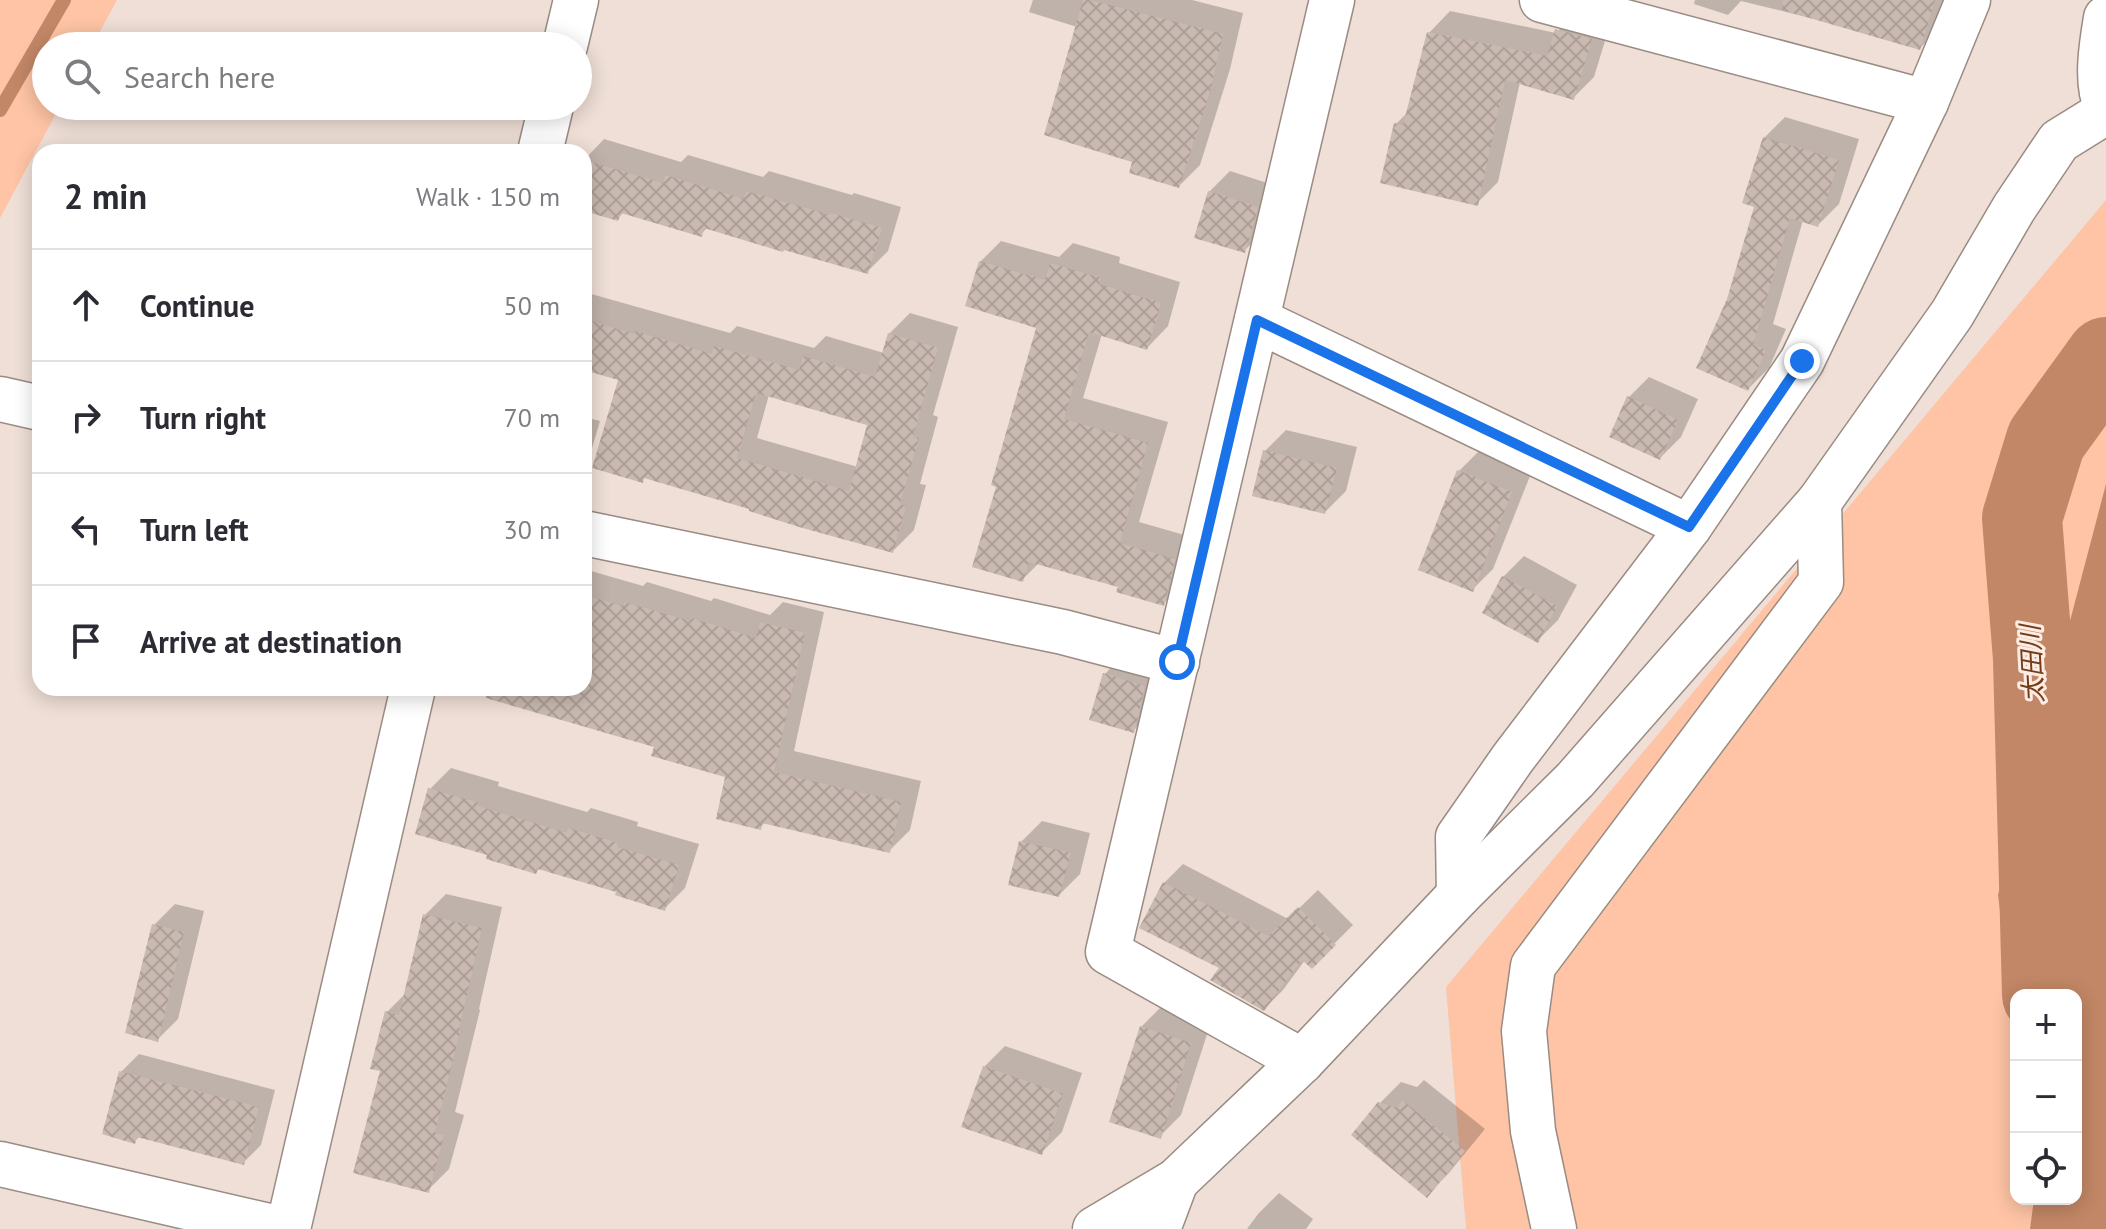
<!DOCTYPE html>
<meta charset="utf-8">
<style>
:root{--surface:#fff;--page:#f7f7f7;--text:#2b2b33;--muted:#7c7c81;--line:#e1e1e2}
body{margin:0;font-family:"PT Sans","Noto Sans JP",sans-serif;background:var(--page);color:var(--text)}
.controls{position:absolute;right:24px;bottom:24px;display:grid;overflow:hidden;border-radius:16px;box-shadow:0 4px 20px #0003}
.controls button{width:72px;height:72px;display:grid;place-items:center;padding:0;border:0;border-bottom:2px solid var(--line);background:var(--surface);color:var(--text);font:40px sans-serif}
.stop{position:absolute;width:24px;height:24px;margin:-18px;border:6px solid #1a73e8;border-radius:50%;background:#fff}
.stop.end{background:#1a73e8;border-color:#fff;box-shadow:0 2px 8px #0008}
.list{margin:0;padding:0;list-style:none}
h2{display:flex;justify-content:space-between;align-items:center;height:104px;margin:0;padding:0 32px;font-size:34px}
h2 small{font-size:26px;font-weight:400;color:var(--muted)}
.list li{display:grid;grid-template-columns:52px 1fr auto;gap:24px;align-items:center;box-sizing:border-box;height:112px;padding:0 32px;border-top:2px solid var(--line)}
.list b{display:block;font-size:30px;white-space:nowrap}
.list em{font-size:26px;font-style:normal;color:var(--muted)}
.icon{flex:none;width:44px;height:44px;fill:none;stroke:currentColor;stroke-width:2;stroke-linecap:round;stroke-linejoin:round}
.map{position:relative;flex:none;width:2106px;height:1229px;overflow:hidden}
.search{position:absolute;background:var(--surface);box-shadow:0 4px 20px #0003;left:32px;top:32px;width:560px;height:88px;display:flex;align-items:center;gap:20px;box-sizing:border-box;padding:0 28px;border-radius:44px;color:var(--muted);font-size:30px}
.panel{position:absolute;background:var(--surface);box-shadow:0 4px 20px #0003;left:32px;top:144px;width:560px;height:552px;border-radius:24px}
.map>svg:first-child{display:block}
.green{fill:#fec4a5;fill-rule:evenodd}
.water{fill:#c28766}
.shadow{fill:#0003;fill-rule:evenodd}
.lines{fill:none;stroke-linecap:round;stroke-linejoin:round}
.stream{stroke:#c28766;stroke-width:14}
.river{stroke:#c28766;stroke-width:80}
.building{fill:url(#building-cross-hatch);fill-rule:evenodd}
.street-casing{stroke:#9a8b83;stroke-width:47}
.secondary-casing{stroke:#9a8b83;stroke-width:47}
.street{stroke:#fff;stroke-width:44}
.secondary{stroke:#fff;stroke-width:44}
.route{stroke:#1a73e8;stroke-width:10}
.labels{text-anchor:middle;stroke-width:6;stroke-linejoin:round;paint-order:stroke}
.water-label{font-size:26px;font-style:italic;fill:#753c18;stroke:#fdece3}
</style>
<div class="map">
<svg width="2106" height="1229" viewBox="0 0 2106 1229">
<defs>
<pattern id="building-cross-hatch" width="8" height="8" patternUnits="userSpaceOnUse" patternTransform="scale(2)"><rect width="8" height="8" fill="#c9b9b0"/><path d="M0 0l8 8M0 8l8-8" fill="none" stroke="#ac9f97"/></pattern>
</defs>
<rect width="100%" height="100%" fill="#efdfd6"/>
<!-- green -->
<g class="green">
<polygon points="0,0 117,0 92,46 46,46 46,106 60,106 0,218"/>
<path d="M2106 200V1229H1466L1446 987ZM2016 995H2076V1199H2016Z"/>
</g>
<!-- water -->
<polygon class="water" points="2106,484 2106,1229 2030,1229 2034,1199 2076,1199 2076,995 2016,995 2016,1032 1998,895"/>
<!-- shadow -->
<g class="shadow">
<polygon points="1033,0 1192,0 1243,13 1230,69 1200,165 1179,186 1135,160 1077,27 1029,12"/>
<polygon points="1695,0 1949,0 1941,27 1920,48 1859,30 1741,1 1728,15 1694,4"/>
<polygon points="1578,9 1612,18 1594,77 1573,98 1520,82 1498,182 1477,203 1396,124 1409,111 1429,33 1450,11 1556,33"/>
<polygon points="1785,117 1859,139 1839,204 1818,225 1803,220 1773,324 1786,329 1769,368 1748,389 1729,300 1757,206 1764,138"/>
<polygon points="604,139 681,162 688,155 763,177 769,171 852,195 854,193 901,207 888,251 867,272 708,227 701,234 624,212 618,218 584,208 584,160"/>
<polygon points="1230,171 1277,186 1265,230 1244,251 1209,192"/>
<polygon points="1001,241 1059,257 1073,243 1120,257 1119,263 1180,282 1168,326 1147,348 1102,334 1083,398 1168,422 1139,522 1195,538 1184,583 1163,604 1120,586 1039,563 1022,580 998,485 1038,326 980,262"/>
<path d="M584 292 730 333 737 326 814 348 826 336 884 353 889 334 910 313 958 327 933 415 938 417 920 484 926 485 914 530 893 551 646 477 642 480 621 378 584 368ZM769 395 870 424 858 467 757 438Z"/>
<polygon points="1649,377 1698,399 1681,437 1660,458 1628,398"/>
<polygon points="584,417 600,421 587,465 584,468"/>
<polygon points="1286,430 1357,447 1346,491 1325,512 1265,451"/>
<polygon points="1480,450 1532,471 1493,569 1472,590 1459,471"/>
<polygon points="1524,556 1577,585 1558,620 1537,641 1503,577"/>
<polygon points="584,569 643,586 647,582 711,601 714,598 770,615 783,602 824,612 794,751 921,781 910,830 889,851 766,822 760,827 728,776 515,688 584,688"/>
<polygon points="1125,653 1165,665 1154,710 1133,731 1104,675"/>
<polygon points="451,768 499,782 498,786 587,812 591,808 638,822 637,826 699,844 685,888 664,909 618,891 540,868 536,872 490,854 430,789"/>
<polygon points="1042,821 1090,833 1080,874 1059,895 1021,842"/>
<polygon points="1183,864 1288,919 1318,890 1353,925 1312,966 1305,960 1283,990 1264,1009 1222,968 1164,883"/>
<polygon points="446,894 502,907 479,1009 480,1010 455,1112 464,1115 449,1169 428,1190 382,1070 387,1012 406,993 425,915"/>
<polygon points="175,904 204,911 178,1019 157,1040 154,925"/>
<polygon points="1162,1006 1211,1022 1181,1115 1160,1136 1141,1027"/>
<polygon points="1005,1046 1082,1073 1062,1132 1041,1153 984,1067"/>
<polygon points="139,1054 275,1090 261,1145 243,1163 141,1135 134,1142 121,1072"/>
<polygon points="1424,1080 1485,1129 1448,1174 1427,1195 1380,1103 1401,1082 1417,1087"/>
<polygon points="1279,1193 1313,1219 1306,1229 1247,1229 1258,1214"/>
</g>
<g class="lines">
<!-- stream -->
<polyline class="stream" points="0,110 64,0"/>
<!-- river -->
<polyline class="river" points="2042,995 2033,659 2022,518 2046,440 2106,357"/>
</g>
<!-- building -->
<g class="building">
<polygon points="1083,0 1090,0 1223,34 1210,92 1179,188 1129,173 1132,162 1044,135"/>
<polygon points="1783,0 1935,0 1920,50 1782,10"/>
<polygon points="1555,29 1592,39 1574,100 1505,80 1478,206 1380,183 1394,123 1403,125 1427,32 1547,56"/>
<polygon points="1763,137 1839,160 1818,227 1790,218 1753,345 1766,350 1748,391 1696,368 1727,299 1754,207 1742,203"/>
<polygon points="584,160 663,183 665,175 744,199 746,191 830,215 831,213 882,228 868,274 784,250 783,252 704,228 702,237 621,213 618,221 584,211"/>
<polygon points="1208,191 1258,207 1245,253 1194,238"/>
<polygon points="979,261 1045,280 1050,263 1101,278 1099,284 1161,303 1147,350 1089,332 1064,419 1148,443 1120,543 1175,559 1164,606 1116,592 1118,587 1029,562 1023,582 972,567 996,487 991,485 1036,328 965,306"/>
<path d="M584 319 634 334 635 331 712 354 714 346 799 370 803 356 875 377 888 333 938 348 913 436 919 438 900 504 906 506 893 553 799 527 749 511V509L644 478 643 483 592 468 618 380 584 370ZM756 393 867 425 849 491 737 458Z"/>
<polygon points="1627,396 1678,420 1660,460 1609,437"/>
<polygon points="1263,450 1337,468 1325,514 1252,496"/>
<polygon points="1457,470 1512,492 1473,592 1418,570"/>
<polygon points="1502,576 1557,606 1538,643 1482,613"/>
<polygon points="584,595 623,606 624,602 690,621 691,618 756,638 760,622 805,633 774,772 901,802 890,853 762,823 761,830 716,819 725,777 651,756 654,747 486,698 488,688 584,688"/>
<polygon points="1103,673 1145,686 1134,733 1089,720"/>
<polygon points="428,788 479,803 478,806 567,833 568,828 618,843 617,847 679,865 665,911 615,895 616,892 538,869 536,874 486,859 487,855 415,834"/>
<polygon points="1019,841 1071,853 1059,897 1008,885"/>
<polygon points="1163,882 1268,936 1298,907 1336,945 1312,969 1302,960 1264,1011 1210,980 1219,968 1139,928"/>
<polygon points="423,914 482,928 459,1030 460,1031 435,1133 444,1135 429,1193 353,1173 380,1071 370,1069 385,1011 399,1015"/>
<polygon points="152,924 184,932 158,1042 125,1033"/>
<polygon points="1140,1026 1191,1043 1161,1139 1109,1122"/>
<polygon points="983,1066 1063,1094 1042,1155 961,1127"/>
<polygon points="119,1071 259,1107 244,1165 137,1137 135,1144 102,1134"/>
<polygon points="1402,1100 1465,1151 1427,1198 1351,1135 1378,1102 1398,1108"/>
</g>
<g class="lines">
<!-- street casing -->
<g class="street-casing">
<g id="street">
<polyline points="1542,0 1926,102"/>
<polyline points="1257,320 1689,527"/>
<polyline points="0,399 40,408"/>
<polyline points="584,533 1063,632 1177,662"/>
<polyline points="1459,895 1458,837 1513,758 1689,527 1802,361 1926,102 1968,0"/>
<polyline points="1302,1061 1108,952 1332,0"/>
<polyline points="0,1164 282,1229"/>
<polyline points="1158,1229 1176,1181"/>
<polyline points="1554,1229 1533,1131 1524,1031 1533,966 1821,582 1819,502"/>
</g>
</g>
<!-- secondary casing -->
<g class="secondary-casing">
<g id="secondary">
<path d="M2106 18C2102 42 2095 83 2106 105"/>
<polyline points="565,46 576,0"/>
<polyline points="540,152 551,106"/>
<polyline points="288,1229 413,688"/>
<polyline points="1095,1229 1176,1181 1302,1061 1459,895 1575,780 1819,502 1952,314 2014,208 2059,141 2106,112"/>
</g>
</g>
<!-- street -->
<use href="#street" class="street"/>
<!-- secondary -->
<use href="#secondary" class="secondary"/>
</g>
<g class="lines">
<!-- route -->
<polyline class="route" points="1177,662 1257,320 1689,527 1802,361"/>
</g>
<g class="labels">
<!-- water labels -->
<g class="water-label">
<text transform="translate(2032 664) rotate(-93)" y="9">太田川</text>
</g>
</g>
</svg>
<div class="controls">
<button>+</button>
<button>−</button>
<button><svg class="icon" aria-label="locate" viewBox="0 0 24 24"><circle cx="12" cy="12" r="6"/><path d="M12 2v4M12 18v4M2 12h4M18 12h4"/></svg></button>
</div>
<div class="stop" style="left:1177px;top:662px"></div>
<div class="stop end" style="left:1802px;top:361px"></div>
<div class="search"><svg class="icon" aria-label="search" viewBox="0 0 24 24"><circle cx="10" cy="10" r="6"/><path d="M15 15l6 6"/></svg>Search here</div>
<section class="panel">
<h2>2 min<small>Walk · 150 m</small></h2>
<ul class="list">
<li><svg class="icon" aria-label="ahead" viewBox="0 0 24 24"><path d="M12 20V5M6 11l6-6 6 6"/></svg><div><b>Continue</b></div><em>50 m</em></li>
<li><svg class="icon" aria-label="right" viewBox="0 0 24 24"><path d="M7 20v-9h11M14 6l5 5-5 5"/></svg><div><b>Turn right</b></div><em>70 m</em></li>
<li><svg class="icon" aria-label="left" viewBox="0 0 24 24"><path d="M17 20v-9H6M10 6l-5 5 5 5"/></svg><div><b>Turn left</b></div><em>30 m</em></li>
<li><svg class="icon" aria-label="arrive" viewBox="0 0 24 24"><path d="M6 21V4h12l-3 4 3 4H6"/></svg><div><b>Arrive at destination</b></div></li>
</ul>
</section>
</div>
